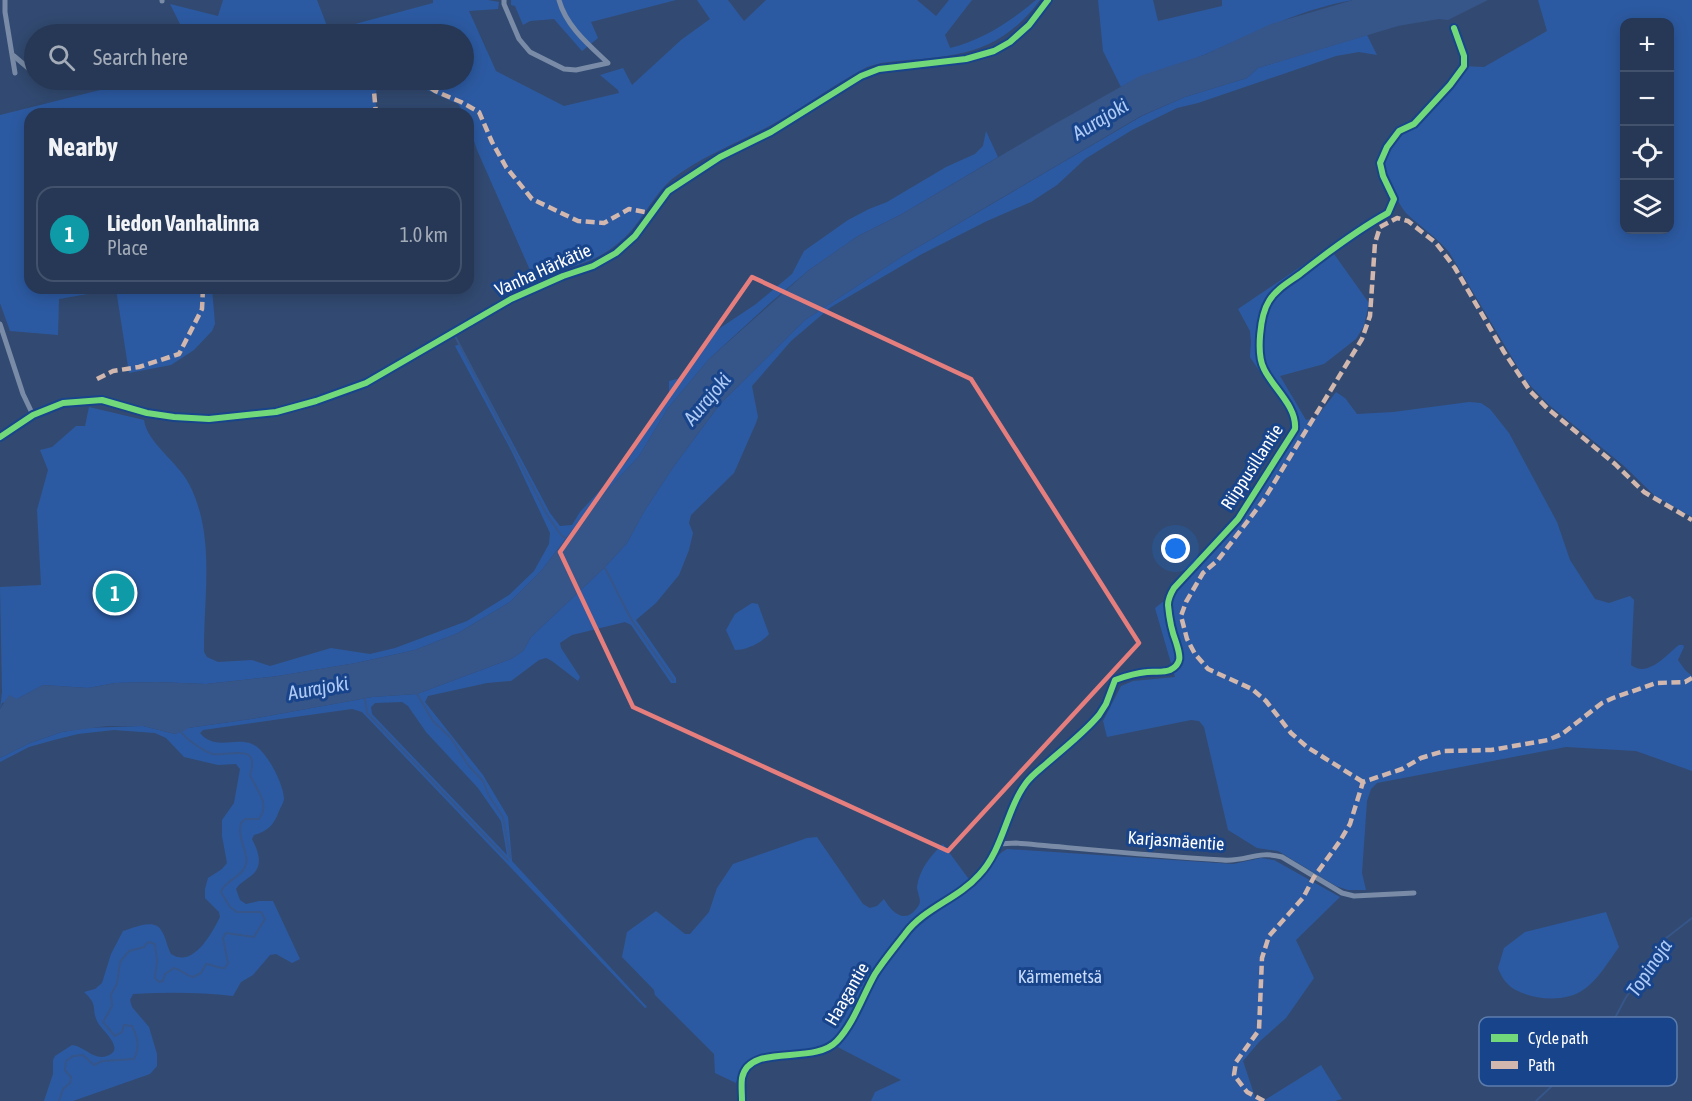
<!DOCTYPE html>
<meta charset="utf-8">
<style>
:root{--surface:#263855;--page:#2e3f5b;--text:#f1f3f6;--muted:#a4acb9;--line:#42526c;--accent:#b7c0cd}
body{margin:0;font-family:"Asap Condensed",sans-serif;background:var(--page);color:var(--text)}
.controls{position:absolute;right:18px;top:18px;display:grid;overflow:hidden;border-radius:12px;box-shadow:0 3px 15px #0003}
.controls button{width:54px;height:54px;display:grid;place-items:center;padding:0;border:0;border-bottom:2px solid var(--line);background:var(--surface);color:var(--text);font:30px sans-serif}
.you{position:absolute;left:1176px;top:549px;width:21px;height:21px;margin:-15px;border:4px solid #fff;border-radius:50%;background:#1a73e8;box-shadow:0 0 0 9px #1a73e833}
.badge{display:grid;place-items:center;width:39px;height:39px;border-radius:50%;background:var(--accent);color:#fff;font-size:20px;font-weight:700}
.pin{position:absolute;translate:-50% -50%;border:3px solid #fff;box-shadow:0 2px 6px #0006}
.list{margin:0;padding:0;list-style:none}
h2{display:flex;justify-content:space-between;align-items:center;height:78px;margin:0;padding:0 24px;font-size:26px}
h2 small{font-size:20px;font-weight:400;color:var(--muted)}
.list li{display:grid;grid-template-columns:39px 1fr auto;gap:18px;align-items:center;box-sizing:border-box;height:96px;margin:0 12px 12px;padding:0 12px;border:2px solid var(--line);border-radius:18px}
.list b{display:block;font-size:22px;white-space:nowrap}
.list p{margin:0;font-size:20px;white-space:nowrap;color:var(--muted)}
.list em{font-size:20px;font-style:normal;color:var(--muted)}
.icon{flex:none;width:33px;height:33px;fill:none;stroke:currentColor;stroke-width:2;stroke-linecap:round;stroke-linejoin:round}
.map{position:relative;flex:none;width:1692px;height:1101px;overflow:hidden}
.search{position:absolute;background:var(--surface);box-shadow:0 3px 15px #0003;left:24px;top:24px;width:450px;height:66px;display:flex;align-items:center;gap:15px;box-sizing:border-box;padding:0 21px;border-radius:33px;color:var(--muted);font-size:22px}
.panel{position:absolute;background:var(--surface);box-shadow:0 3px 15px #0003;left:24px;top:108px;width:450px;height:186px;border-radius:18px}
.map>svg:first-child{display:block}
.green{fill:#2c5aa2;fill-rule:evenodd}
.water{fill:#365589}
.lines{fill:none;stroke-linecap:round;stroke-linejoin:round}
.stream{stroke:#365589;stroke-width:2}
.minor{stroke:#798ba6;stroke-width:5}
.tertiary{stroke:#798ba6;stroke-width:7}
.quiet{stroke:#d1b7ad;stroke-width:4.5;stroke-dasharray:9 4.5;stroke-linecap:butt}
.cycleway-casing{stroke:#18448b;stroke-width:10}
.cycleway{stroke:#71d979;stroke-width:6}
.marked{fill:none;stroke:#e67e7e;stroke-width:4.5;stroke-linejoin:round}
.labels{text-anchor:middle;stroke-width:6;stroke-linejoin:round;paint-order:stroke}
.street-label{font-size:18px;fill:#fff;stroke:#18448b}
.park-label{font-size:18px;fill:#c8dcfa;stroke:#18448b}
.water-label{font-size:20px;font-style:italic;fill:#aecaf5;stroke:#18448b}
.key{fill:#18448b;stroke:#5d7cae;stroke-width:1.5}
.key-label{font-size:16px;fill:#fff}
</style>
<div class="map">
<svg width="1692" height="1101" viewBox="0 0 1692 1101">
<rect width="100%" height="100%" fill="#324a71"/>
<!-- green -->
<g class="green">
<path d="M223 0H317L329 31 433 3V0H488L499 2 498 9 469 11 496 71 564 106 619 93 618 90 600 75 623 68 632 85 681 40 710 19 697 0H728L744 21 766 0H917L936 16 949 0H972L945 35 950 48C983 40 1011 21 1036 0H1040C995 61 948 55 881 63L867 67C834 84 805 107 773 124 740 142 702 156 672 179 658 191 649 207 638 222 610 260 575 268 531 276L530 270 477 150 468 123V114H465L458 104 409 82 399 81 387 86 378 85 375 95 377 114H30V288H212L215 324 212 331 194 350 171 365 129 373 116 289 59 299 58 335 10 331 0 303V115L140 80H464V34H185L170 4 218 16Z"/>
<polygon points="511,0 676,0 591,22 598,38 582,51 554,19 530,21 523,25 515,6 511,5"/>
<path d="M1098 0H1153L1158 21 1222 6V0H1353C1301 9 1254 33 1206 54 1178 66 1148 72 1121 87L1103 51Z"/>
<path d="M1538 0H1692V517L1655 496 1623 465 1549 405 1526 381 1449 252C1436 237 1421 227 1407 214 1398 205 1386 175 1383 163L1390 149 1462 66 1484 67 1547 31ZM1624 22H1670V230H1624Z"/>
<path d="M1367 35 1377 55 1359 52 1336 56 1198 103 1177 108 1132 130 1085 159 1057 185 1031 202 987 221 922 254 831 307 791 341 752 386 758 417 756 423 734 473 691 515 689 523 693 533 689 550 679 575 656 603 636 620 676 678V683H671L631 625 625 622 572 635 560 643 561 648 580 677 578 681 552 661 546 658 539 660 511 681 487 683 428 696 425 702 483 775 508 817 512 861 647 1007 645 1008 362 712 352 709 203 730 200 733C215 751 234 737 252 744 266 749 283 783 284 798 284 802 281 807 279 811 274 825 268 831 254 835L252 839C257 849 263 862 255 872 249 879 241 881 236 889L240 900 246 904 259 901H273L300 959 292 963 276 954 270 955 253 975 241 982 233 996C200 992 167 992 133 994L130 1000 132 1007 149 1027 157 1054V1066L150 1074 73 1101H44L53 1074V1060L55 1056 72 1045C84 1046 94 1061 107 1056 127 1049 101 1030 97 1021 91 1007 99 1006 84 992L95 989 102 983 111 954 123 931C133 928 154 918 161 930 166 937 167 947 171 954 193 969 212 933 220 917L219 912 205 898V889L208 878 222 869 227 863 222 836V820L234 803 240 769 236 764 218 765 184 757 166 738 155 733 114 730 78 734 54 740 29 747 0 762V758L30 743 62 732 85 728 143 726 175 734 188 728 257 718 372 697 417 694 511 659 523 651 531 637 603 569 627 543 645 510 674 466 720 404 805 320 903 256 1142 116 1185 97 1247 78 1258 68ZM402 702 408 706 426 732 478 788 501 821 507 855 372 714 371 707 375 703Z"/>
<path d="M986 131 998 157 902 214 858 236 809 270 770 303 709 359 668 408 639 456 584 515 541 571 510 602 458 633 415 650 356 663 278 676 206 684 156 682 115 683 88 688 43 685 17 699 2 703 0 709 2 692 0 587 41 585 37 510 48 470 40 450 52 447 76 426H85L89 407 144 420C147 443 179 463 189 484 214 532 205 588 204 640V652L207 657 218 662 252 660 270 666 331 648 370 654 395 648 467 621 509 595 534 571 549 544 550 533 511 450 455 346 460 344 550 513 560 526 572 525 580 512 627 461 669 396V381L681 378 711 334 756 304 792 274 804 251 848 220 869 209 887 202 946 167 975 154 983 146Z"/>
<path d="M1321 253 1334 254 1369 303 1364 326 1356 339 1324 364 1280 376 1306 420 1316 418 1336 392 1345 398 1357 414 1393 412 1469 402 1481 403 1490 409 1509 433 1557 522 1570 560 1595 599 1609 603 1630 596 1634 600 1631 665C1648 678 1666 655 1679 645H1683L1684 647 1678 660 1685 670 1692 676V771L1636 751 1566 747 1377 783 1371 789 1367 801 1362 873 1366 890H1348L1336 886 1278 851 1257 848 1228 830 1204 727 1199 721 1191 720 1107 737 1103 721 1121 686 1133 681 1175 677 1155 608 1177 591 1241 521 1299 429 1250 357 1251 342 1250 331 1238 309Z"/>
<path d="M752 603 758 604 769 634C761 643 747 650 735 650L726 630 735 614Z"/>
<path d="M817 837 863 904 870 908 877 906 884 899C892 913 906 926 919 905 922 900 917 893 917 887 919 870 931 855 943 844L968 878 975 886C987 873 992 857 1007 849L1233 864 1261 858 1274 860 1340 897 1296 940 1314 978 1286 1018 1259 1042 1243 1061 1255 1097 1263 1101 1321 1065 1342 1099 1335 1101H871L875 1092 901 1080 830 1043C792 1062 753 1035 736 1083L715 1073 714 1054 655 995 654 990 622 957 627 932 656 911 685 934H690L709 912 717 888 733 864 807 838Z"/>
<path d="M1606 912 1619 947C1608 962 1598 980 1583 990 1565 1003 1529 1000 1511 987 1505 982 1501 976 1498 968L1504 948 1525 932Z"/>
</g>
<!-- water -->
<polygon class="water" points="1353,0 1488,0 1448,20 1439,19 1398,26 1258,68 1247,78 1185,97 1141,116 903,256 805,320 720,404 674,466 645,510 627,543 603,569 531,637 523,651 511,659 417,694 372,697 257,718 188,728 186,730 175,734 143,726 107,726 62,732 30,743 0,758 0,709 9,695 17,699 43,685 88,688 115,683 156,682 206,684 278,676 356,663 415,650 458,633 510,602 541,571 584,515 639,456 668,408 709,359 809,270 858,236 902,214 1051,126 1140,76 1204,55 1271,24"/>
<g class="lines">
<!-- stream -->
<g class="stream">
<polyline points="454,334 547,515 561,535 568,540"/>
<polyline points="603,564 631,619 673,680"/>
<polyline points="417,694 433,721 451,738 468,765 483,781 489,796 503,817 510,857"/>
<polyline points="365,699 367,713 508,860"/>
<path d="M59 1101 63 1089 70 1083 71 1077 65 1070 66 1061 73 1056 83 1055 94 1065 102 1061 134 1059C140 1047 138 1038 132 1026L124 1025 122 1032 115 1036 103 1022 112 1006 111 994 117 984 120 962 129 951 144 947 148 942 155 944 157 961 155 978 159 982 163 981 165 974 174 968C182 970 185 975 193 977L201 973 206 964C213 964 217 969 225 968L228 963 223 938 226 933 254 937 265 919 261 912H237L230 907 221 892C225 880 243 877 246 864 249 852 237 840 241 823L245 819H259C271 803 256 790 250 775 261 741 228 757 213 754 203 751 184 738 179 729"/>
<polyline points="1536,1101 1606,1035 1625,999 1665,939 1692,918"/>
</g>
<!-- minor -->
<g class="minor">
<polyline points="5,0 5,12 15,73"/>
<path d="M504 0V4L519 39 530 52 564 69 576 70 608 63C589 45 566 26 559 0"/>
<polyline points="162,1 162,0"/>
<polyline points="14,56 34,73"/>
<polyline points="0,324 23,394 33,415"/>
<path d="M998 844 1016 843C1085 849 1154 856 1223 860 1246 862 1258 850 1282 857L1342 893 1354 896 1414 893"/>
<path d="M742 1101C742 1094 741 1085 742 1078 749 1042 814 1066 837 1041 854 1023 863 995 875 974 884 960 895 947 905 934 924 908 958 899 979 875 1003 850 1006 810 1026 783 1032 775 1039 770 1046 764 1064 748 1084 733 1099 715L1106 704 1115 680C1126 676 1136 673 1147 672 1154 671 1163 673 1170 670 1184 663 1179 653 1176 642 1172 632 1169 616 1168 605 1168 599 1171 593 1174 588L1238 519 1295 429C1297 406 1273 388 1264 369 1256 354 1260 315 1269 301 1276 289 1289 282 1300 274 1328 252 1357 230 1388 213L1394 199 1383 176 1380 163 1387 147 1399 131 1414 124 1450 85 1464 66V56L1454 28"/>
</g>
<!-- tertiary -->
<polyline class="tertiary" points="0,437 33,415 63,403 102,400 147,413 174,417 209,419 276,412 316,401 366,383 511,299 563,276 593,266 616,253 635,236 668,191 720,157 771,132 861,76 879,69 966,59 994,51 1010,42 1029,25 1048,0"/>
<!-- quiet -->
<g class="quiet">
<polyline points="373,80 376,114"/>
<polyline points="419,80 435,91 461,102 479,112 492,142 506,167 532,199 578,221 604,223 629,209 650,213"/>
<polyline points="97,379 113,371 139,367 179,354 202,309 203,288"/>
<polyline points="1363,782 1307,747 1291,733 1266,701 1252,689 1208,669 1195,654 1187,639 1181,616 1186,602 1203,573 1218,560 1263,501 1362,339 1370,316 1375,243 1380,227 1397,218 1408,221 1436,243 1455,268 1504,352 1530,391 1547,408 1615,464 1644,492 1692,520"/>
<polyline points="1264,1101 1247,1092 1234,1075 1236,1062 1259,1030 1262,958 1269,936 1303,898 1314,877 1340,841 1350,824 1363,782 1402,769 1421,758 1444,751 1491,750 1548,740 1562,734 1602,703 1613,698 1656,683 1685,682 1692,678"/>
</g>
<!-- cycleway casing -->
<g class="cycleway-casing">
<g id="cycleway">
<polyline points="0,437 33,415 63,403 102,400 147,413 174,417 209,419 276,412 316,401 366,383 511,299 563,276 593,266 616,253 635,236 668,191 720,157 771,132 861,76 879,69 966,59 994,51 1010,42 1029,25 1048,0"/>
<path d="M742 1101C742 1094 741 1085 742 1078 749 1042 814 1066 837 1041 854 1023 863 995 875 974 884 960 895 947 905 934 924 908 958 899 979 875 1003 850 1006 810 1026 783 1032 775 1039 770 1046 764 1064 748 1084 733 1099 715L1106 704 1115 680C1126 676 1136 673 1147 672 1154 671 1163 673 1170 670 1184 663 1179 653 1176 642 1172 632 1169 616 1168 605 1168 599 1171 593 1174 588L1238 519 1295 429C1297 406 1273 388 1264 369 1256 354 1260 315 1269 301 1276 289 1289 282 1300 274 1328 252 1357 230 1388 213L1394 199 1383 176 1380 163 1387 147 1399 131 1414 124 1450 85 1464 66V56L1454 28"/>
</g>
</g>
<!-- cycleway -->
<use href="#cycleway" class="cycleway"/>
</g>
<!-- marked area -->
<path class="marked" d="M752 277 971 379 1139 643 948 851 633 707 560 552Z"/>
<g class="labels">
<!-- street labels -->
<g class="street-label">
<text transform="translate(543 270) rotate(-24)" y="6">Vanha Härkätie</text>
<text transform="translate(1252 467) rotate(-57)" y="6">Riippusillantie</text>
<text transform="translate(1176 841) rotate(4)" y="6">Karjasmäentie</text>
<text transform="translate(847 994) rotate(-60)" y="6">Haagantie</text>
</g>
<!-- park labels -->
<g class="park-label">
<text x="1060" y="983">Kärmemetsä</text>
</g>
<!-- water labels -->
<g class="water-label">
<text transform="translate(1100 119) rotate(-31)" y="7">Aurajoki</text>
<text transform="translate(707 399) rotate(-50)" y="7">Aurajoki</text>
<text transform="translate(318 688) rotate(-10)" y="7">Aurajoki</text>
<text transform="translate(1649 968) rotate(-56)" y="7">Topinoja</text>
</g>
</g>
<!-- legend -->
<rect x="1479" y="1017" width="198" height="69" rx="9" class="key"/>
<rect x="1491" y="1034" width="27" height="8" fill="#71d979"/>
<rect x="1491" y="1061" width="27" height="8" fill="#d1b7ad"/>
<g class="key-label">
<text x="1528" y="1044">Cycle path</text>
<text x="1528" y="1071">Path</text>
</g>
</svg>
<div class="controls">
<button>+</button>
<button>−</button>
<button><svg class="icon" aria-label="locate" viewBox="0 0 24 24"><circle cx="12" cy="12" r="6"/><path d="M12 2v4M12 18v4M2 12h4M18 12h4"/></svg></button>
<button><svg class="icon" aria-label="layers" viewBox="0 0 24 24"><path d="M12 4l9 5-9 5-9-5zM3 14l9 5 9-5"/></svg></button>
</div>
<div class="you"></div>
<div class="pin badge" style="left:115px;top:593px;background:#0f9aa8">1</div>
<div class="search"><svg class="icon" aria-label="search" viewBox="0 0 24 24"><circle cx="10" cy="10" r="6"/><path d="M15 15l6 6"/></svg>Search here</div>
<section class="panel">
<h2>Nearby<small></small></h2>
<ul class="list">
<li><span class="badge" style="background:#0f9aa8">1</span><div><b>Liedon Vanhalinna</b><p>Place</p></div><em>1.0 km</em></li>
</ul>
</section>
</div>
